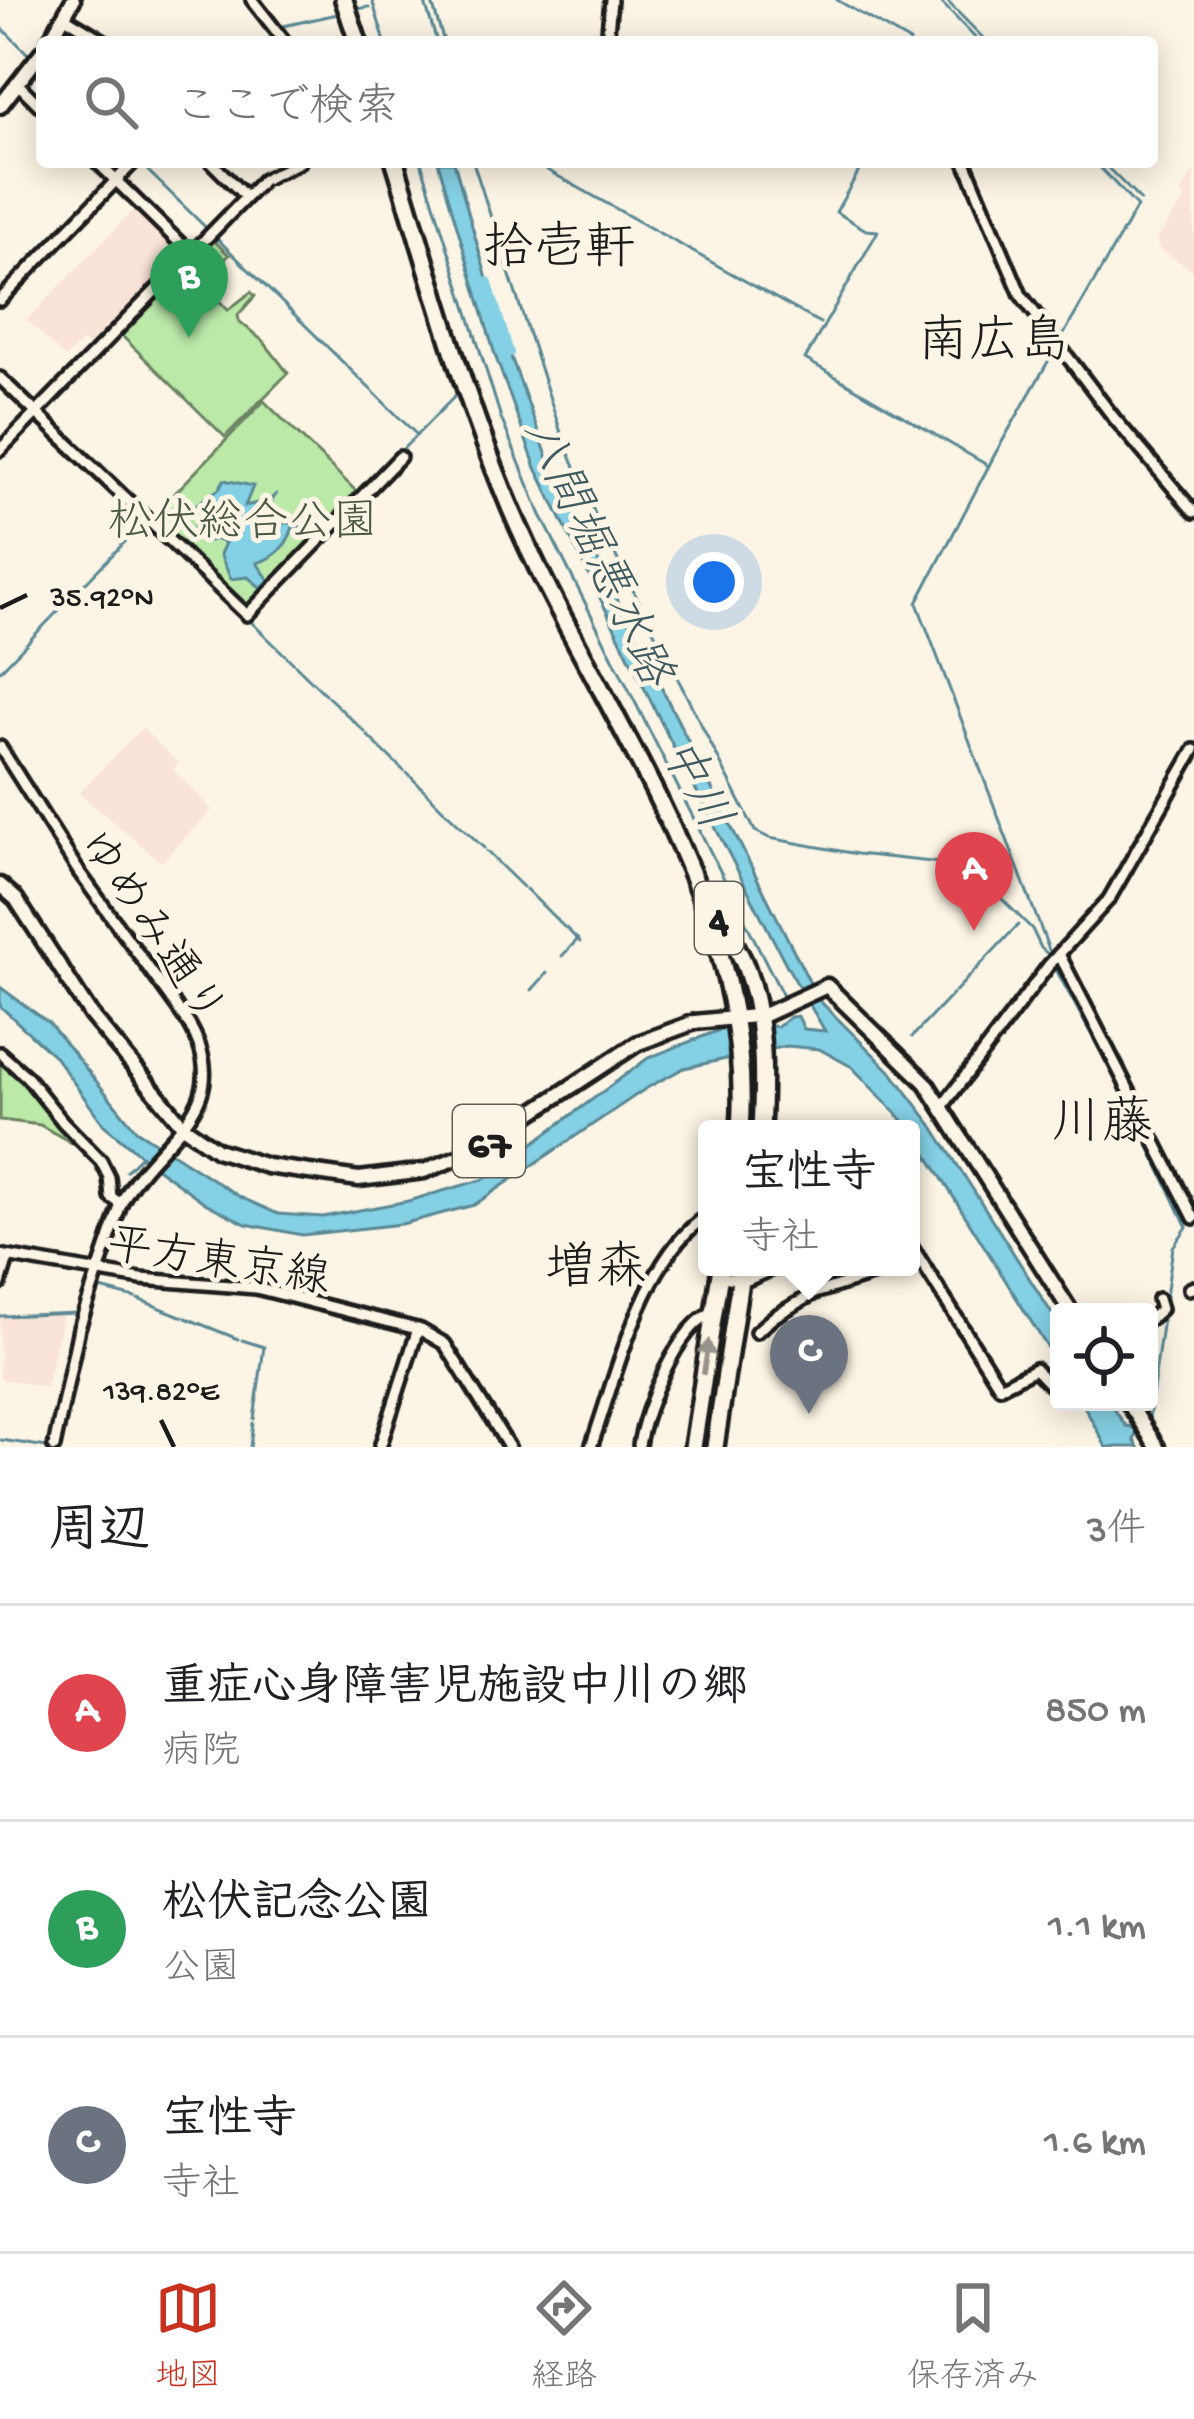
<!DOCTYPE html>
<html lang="ja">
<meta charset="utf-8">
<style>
:root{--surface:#fff;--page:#f2f2f2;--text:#202124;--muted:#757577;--line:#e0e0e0;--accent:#c8321e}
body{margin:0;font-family:"Gochi Hand","Klee One",sans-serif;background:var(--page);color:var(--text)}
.controls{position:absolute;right:36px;bottom:36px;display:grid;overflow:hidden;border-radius:12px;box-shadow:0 6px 30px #0003}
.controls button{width:108px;height:108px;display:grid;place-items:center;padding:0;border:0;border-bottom:3px solid var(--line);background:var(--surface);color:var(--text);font:60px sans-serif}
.you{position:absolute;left:714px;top:582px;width:42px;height:42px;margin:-30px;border:9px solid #fff;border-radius:50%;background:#1a73e8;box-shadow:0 0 0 18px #1a73e833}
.badge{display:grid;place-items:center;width:78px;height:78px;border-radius:50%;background:var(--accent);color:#fff;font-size:39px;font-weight:700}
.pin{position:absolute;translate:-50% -99px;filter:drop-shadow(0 3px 6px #0008)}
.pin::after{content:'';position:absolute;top:63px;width:42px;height:36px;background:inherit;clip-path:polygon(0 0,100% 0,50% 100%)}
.popup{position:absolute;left:698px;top:1120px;width:222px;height:156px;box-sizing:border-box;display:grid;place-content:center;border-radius:12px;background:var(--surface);filter:drop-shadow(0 3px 9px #0005);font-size:39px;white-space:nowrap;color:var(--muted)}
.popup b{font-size:45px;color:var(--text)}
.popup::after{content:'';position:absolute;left:50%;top:100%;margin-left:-24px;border:24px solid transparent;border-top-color:var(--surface)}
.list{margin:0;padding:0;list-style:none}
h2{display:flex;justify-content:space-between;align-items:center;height:156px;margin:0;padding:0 48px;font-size:51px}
h2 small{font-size:39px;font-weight:400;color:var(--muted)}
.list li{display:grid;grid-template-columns:78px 1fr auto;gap:36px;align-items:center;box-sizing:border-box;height:216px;padding:0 48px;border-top:3px solid var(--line)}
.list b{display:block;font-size:45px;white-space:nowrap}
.list p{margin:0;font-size:39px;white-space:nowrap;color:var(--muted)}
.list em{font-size:39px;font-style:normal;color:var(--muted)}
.icon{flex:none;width:66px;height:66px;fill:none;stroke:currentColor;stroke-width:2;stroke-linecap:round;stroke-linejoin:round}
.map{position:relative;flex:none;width:1194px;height:1447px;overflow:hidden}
.search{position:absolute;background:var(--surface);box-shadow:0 6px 30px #0003;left:36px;right:36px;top:36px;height:132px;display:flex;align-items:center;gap:30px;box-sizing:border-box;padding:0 42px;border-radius:12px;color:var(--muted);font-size:45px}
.sheet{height:804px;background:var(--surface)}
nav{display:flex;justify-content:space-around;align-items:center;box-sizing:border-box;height:168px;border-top:3px solid var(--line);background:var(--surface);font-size:33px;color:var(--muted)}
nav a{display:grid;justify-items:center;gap:6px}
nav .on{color:var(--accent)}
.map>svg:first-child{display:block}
.built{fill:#fae3d7}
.green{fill:#bae9a8;stroke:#6b8262;stroke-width:3}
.water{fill:#84d0e4;stroke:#5a8894;stroke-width:3}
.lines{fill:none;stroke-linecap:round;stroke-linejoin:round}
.stream{stroke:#5a8894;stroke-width:3}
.river{stroke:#84d0e4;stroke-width:8}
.secondary-casing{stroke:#1c1c1c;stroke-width:18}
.primary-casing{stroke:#1c1c1c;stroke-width:21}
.highway-casing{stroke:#1c1c1c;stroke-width:24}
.secondary{stroke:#fcf5e5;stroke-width:9}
.primary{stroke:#fcf5e5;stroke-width:12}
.highway{stroke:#fcf5e5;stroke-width:15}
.oneway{fill:#97938b}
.ticks{fill:none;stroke:#1c1c1c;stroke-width:4.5}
.labels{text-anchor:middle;stroke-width:10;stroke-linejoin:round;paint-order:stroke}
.shield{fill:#fcf5e5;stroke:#5f5d58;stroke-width:3}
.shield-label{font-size:42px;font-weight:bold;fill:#1c1c1c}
.park-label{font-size:45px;fill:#4b5a46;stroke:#fcf5e5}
.street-label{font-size:45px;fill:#1c1c1c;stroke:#fcf5e5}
.water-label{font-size:48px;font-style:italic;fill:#405b62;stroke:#fcf5e5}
.quarter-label{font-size:51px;fill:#1c1c1c;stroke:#fcf5e5}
.ticks-label{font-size:30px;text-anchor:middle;fill:#1c1c1c;stroke:#fcf5e5;stroke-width:10;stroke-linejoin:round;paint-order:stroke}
</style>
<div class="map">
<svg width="1194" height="1447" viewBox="0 0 1194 1447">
<rect width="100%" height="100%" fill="#fcf5e5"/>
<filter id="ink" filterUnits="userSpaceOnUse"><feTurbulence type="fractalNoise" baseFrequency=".00833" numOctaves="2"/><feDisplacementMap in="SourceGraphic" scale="24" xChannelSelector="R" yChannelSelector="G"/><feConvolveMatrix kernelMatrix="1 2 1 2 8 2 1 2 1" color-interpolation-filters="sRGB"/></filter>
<g filter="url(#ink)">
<!-- built -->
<g class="built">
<polygon points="1194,170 1194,271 1159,249 1156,240 1186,198 1181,194"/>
<polygon points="137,206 184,253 92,349 83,341 65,358 27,320"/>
<polygon points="142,728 178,763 173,770 212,810 161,862 79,793"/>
<polygon points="63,1314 46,1387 0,1379 0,1317"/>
</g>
<!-- green -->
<g class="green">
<polygon points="210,237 229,255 202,283 228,310 251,292 255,296 238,315 239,321 264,342 288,373 225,437 118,332"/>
<polygon points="264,401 359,494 245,612 150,519"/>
<polygon points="0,1055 23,1075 81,1144 79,1147 40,1125 0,1120"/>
</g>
<!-- water -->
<g class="water">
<polygon points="438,162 454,162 502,332 550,464 671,707 818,999 893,1074 932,1125 1059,1325 1059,1366 911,1129 852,1067 819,1049 787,1046 684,1068 645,1089 474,1205 402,1224 302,1235 246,1224 205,1203 151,1164 104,1125 56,1058 0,1006 0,987 49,1023 136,1130 240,1197 278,1214 323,1217 408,1201 485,1179 648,1058 722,1029 778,1026 790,1017 798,1016 804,1029 825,1031 788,968 668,736 536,468 495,355"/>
<path d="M224 480 253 486 245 506 270 500 277 493 271 502 274 526 279 528 285 522 304 527H293C288 544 278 557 257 563L269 580 261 588 248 577 231 579 220 554 225 543 215 539 201 543 194 532 197 504 219 489Z"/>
<polygon points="1082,1402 1109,1402 1126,1426 1138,1428 1134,1440 1138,1447 1106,1447"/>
</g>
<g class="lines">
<!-- stream -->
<g class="stream">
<polyline points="372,0 385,42"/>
<polyline points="424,0 437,42"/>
<polyline points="431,0 444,42"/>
<polyline points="837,0 910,42"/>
<polyline points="939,0 979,42"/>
<polyline points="946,0 987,42"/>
<polyline points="356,9 369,7"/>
<polyline points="0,26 33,59"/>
<polyline points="279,27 342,13"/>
<polyline points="139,162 417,435"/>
<polyline points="421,162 501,418 540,513 785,1000"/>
<polyline points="473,162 563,439 598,521 755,831 769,838 857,854 969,866 1032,929 1041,948 1050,956"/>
<polyline points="545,162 547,170 820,323"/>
<polyline points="864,162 836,212 866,230 878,231 805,359 987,465"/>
<polyline points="1102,162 1141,201"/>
<polyline points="975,197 1018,302 1040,327"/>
<polyline points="399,453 459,392"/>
<polyline points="249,620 285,655"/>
<polyline points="287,657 325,694"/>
<polyline points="0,671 145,521"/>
<polyline points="327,696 365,732"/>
<polyline points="367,735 404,771"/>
<polyline points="407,773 444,810"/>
<polyline points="446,812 484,848"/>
<polyline points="486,851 523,887"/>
<polyline points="526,889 564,927"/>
<polyline points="566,928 580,942"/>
<polyline points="1049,950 917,603 995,454 1137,207 1095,162"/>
<polyline points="562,956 578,939"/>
<polyline points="1054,966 1130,1106 1187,1227 1173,1247 1149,1418"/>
<polyline points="532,990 547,973"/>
<polyline points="912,1037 1018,925"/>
<polyline points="126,1171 142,1155"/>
<polyline points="97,1288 135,1298"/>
<polyline points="138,1299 183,1317"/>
<polyline points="0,1316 79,1313"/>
<polyline points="186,1318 238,1339"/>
<polyline points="242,1340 264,1347 254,1419"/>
<polyline points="1,1440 47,1447"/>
<polyline points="250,1447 253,1423"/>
</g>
<!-- river -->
<polyline class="river" points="488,281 510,353"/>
<!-- secondary casing -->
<g class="secondary-casing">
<g id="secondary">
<polyline points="252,0 285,42"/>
<polyline points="68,19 106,42"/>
<polyline points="607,42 611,0"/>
<polyline points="18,84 42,108"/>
<polyline points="97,162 191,254"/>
<polyline points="211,162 246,197"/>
<polyline points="965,162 1021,295 1114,418 1194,512"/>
<polyline points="0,300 134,162"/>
<polyline points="0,378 247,615 400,457"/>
<polyline points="0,450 263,180 300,162"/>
<path d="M0 747 79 872 189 1024C240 1111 152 1138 121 1204L79 1328 54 1447"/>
<polyline points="1059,954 1194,1218"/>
<polyline points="0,1053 27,1077 63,1122 101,1161 109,1177 111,1197 121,1204"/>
<polyline points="942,1107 1049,965 1109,899 1194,750"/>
<polyline points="911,1245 1000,1387 1035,1369 1052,1387 1059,1384"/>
<polyline points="0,1255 141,1279 256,1288 421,1330 445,1344 509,1447"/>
<polyline points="720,1277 747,1280 778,1267"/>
<polyline points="0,1284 8,1258"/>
<polyline points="1189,1289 1194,1287"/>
<polyline points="1149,1320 1161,1309 1158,1299"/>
<polyline points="756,1332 775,1316 815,1293 897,1267"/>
<path d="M639 1445C645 1408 677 1327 713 1312"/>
<polyline points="380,1447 418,1329"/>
<path d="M591 1447C616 1378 643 1256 707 1216"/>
</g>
</g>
<!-- primary casing -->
<g class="primary-casing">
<g id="primary">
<polyline points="49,42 73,0"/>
<polyline points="0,106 42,52"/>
<polyline points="0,885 16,899 91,1015 184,1127 217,1150 267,1166 359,1179 424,1171 472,1152 638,1043 695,1022 764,1015 827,986 926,1083 1071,1312"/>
<polyline points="1128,1402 1157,1447"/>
</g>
</g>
<!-- highway casing -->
<g class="highway-casing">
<g id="highway">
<polyline points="344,0 358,42"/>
<path d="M395 162C431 278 463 395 510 507 594 707 757 904 740 1129"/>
<path d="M717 913C727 932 740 950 747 971 765 1021 764 1077 761 1129"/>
<polyline points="693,1447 721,1267"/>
<polyline points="715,1447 742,1267"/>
</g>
</g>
<!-- secondary -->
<use href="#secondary" class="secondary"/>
<!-- primary -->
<use href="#primary" class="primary"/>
<!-- highway -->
<use href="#highway" class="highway"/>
</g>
<!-- one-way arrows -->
<defs><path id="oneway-solid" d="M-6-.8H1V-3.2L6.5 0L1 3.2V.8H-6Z" transform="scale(3)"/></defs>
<use class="oneway" href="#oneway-solid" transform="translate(706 1357) rotate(-81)"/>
</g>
<!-- ticks -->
<path class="ticks" d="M0 608 27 595M161 1420 174 1447"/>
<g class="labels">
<!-- shield labels -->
<g class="shield">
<rect x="695" y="882" width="48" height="72" rx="9"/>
<rect x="453" y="1105" width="72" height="72" rx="9"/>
</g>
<g class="shield-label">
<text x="719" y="933">4</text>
<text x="489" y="1156">67</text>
</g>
<!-- park labels -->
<g class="park-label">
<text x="243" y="534">松伏総合公園</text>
</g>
<!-- street labels -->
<g class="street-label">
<text transform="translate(155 925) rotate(56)" y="16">ゆめみ通り</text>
<text transform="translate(219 1258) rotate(9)" y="16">平方東京線</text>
</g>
<!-- water labels -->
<g class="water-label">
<text transform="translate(601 551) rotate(65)" y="17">八間堀悪水路</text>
<text transform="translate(699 782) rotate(62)" y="17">中川</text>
</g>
<!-- quarter labels -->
<g class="quarter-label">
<text x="559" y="262">拾壱軒</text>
<text x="994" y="355">南広島</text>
<text x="1102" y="1137">川藤</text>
<text x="596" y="1282">増森</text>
</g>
</g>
<g class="ticks-label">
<text x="102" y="606">35.92°N</text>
<text x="161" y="1400">139.82°E</text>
</g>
</svg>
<div class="controls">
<button><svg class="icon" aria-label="locate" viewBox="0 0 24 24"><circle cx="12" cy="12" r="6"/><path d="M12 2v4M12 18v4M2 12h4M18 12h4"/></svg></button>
</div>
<div class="you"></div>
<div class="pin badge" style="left:974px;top:931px;background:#e0444e">A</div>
<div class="pin badge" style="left:189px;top:338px;background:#2e9e5b">B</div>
<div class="pin badge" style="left:809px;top:1414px;background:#6b7280">C</div>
<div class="popup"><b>宝性寺</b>寺社</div>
<div class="search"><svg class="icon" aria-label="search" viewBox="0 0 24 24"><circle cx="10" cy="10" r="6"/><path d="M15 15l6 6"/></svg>ここで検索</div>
</div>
<section class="sheet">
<h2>周辺<small>3件</small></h2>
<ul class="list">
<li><span class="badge" style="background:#e0444e">A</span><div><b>重症心身障害児施設中川の郷</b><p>病院</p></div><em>850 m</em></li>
<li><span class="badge" style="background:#2e9e5b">B</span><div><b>松伏記念公園</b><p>公園</p></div><em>1.1 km</em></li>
<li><span class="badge" style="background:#6b7280">C</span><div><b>宝性寺</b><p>寺社</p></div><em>1.6 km</em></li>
</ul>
</section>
<nav>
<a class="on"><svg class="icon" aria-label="map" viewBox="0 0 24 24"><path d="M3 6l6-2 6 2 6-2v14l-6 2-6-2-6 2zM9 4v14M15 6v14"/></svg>地図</a>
<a><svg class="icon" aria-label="directions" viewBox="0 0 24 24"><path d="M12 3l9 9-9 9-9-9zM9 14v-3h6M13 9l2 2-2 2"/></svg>経路</a>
<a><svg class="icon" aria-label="saved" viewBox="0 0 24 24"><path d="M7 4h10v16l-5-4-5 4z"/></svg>保存済み</a>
</nav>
